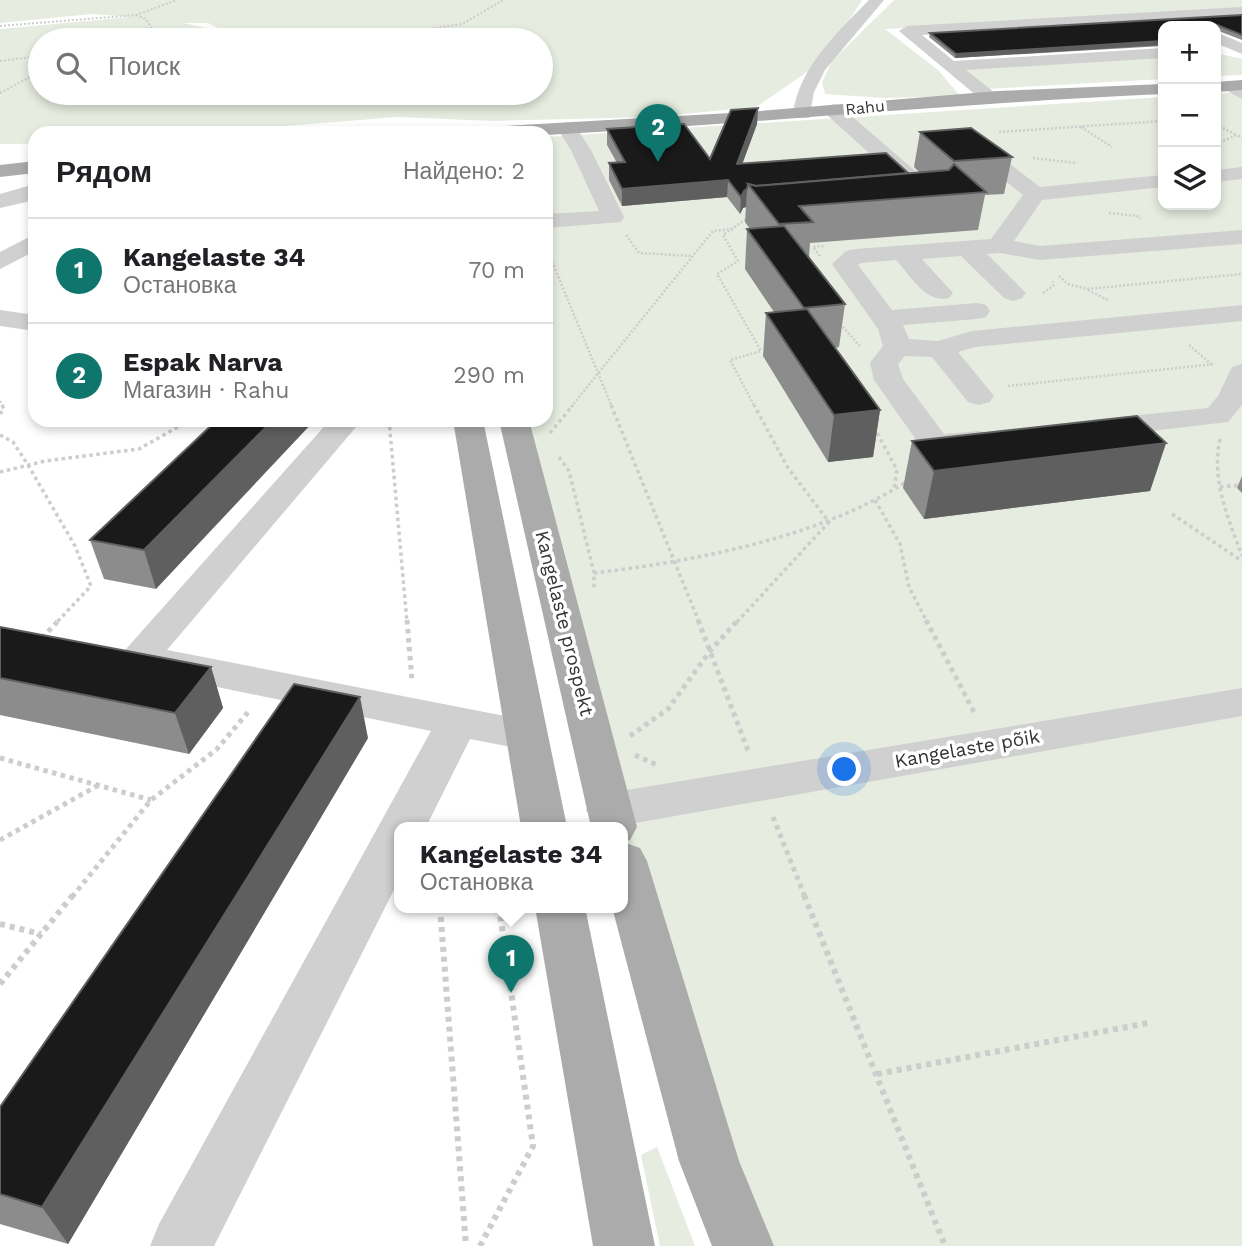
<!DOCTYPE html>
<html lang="ru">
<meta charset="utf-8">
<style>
:root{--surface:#fff;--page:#f2f2f2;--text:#202124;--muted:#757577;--line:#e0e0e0;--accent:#0f766e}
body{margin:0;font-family:"Work Sans",sans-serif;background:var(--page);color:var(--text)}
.controls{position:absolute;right:21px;top:21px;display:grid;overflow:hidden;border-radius:14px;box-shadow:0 4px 10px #0003}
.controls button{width:63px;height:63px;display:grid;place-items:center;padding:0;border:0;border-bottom:2px solid var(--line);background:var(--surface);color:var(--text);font:35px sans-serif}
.you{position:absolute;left:845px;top:770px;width:24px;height:24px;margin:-18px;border:5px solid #fff;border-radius:50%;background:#1a73e8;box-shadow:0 0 0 10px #1a73e833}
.badge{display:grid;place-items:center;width:46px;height:46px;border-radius:50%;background:var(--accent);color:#fff;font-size:23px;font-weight:700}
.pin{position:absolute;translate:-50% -58px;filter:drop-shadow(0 2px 4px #0008)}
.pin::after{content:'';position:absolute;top:37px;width:24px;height:21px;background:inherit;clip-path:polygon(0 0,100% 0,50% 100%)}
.popup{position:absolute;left:394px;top:822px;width:234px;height:91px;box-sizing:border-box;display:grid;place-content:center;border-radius:14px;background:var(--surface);filter:drop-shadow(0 2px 5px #0005);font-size:23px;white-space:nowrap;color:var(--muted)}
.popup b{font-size:26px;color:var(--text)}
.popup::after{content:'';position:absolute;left:50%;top:100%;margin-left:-14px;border:14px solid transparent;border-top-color:var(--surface)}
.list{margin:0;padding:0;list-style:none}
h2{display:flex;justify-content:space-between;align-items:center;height:91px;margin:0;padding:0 28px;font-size:30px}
h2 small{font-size:23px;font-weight:400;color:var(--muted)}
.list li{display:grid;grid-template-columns:46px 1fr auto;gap:21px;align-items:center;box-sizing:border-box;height:105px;padding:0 28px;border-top:2px solid var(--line)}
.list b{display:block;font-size:26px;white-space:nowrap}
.list p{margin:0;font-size:23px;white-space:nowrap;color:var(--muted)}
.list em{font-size:23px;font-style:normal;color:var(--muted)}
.icon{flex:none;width:38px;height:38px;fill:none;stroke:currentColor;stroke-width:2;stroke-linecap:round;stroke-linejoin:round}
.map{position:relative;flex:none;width:1242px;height:1246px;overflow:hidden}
.search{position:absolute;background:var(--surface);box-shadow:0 4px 10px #0003;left:28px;top:28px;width:525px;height:77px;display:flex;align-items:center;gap:18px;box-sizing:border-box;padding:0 24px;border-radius:38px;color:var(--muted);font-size:26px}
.panel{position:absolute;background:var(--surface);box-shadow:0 4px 10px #0003;left:28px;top:126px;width:525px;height:301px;border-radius:21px}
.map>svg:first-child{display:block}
.green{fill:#e6ecdf;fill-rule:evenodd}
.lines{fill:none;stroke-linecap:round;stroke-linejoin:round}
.path-far4{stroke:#cdcdcd;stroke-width:2;stroke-dasharray:2 2;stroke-linecap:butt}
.path-far3{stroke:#cdcdcd;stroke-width:2.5;stroke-dasharray:2 2;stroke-linecap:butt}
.path-far2{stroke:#cdcdcd;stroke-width:3.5;stroke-dasharray:3.5 3.5;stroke-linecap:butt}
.path-far1{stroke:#cdcdcd;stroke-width:5;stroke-dasharray:4.5 4.5;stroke-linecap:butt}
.path{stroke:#cdcdcd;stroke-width:6;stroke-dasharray:5 5;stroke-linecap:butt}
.minor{fill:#d0d0d0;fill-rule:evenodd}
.major{fill:#ababab;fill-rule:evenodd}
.wall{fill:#8c8c8c}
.shaded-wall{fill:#5f5f5f}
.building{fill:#1a1a1a;stroke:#5f5f5f;stroke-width:2}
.labels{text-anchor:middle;stroke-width:7;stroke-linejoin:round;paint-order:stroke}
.far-street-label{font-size:16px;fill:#333;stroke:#fff}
.street-label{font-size:19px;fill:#333;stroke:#fff}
</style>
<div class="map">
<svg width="1242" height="1246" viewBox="0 0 1242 1246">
<rect width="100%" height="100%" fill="#fff"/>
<!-- green -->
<g class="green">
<path d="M0 0H862L845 27 813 68 756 107 651 117 492 121 397 117 198 133H35V144H0V29L130 17 92 14 0 23ZM183 23H208L224 31 244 30 247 32 227 37V40H541V93H40V40L222 38 202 27Z"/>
<polygon points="894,0 1242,0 1242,8 885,29 938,70 960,96 884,98 825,94 822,82 832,61"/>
<polygon points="1216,53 1242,59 1242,75 1216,76"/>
<polygon points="1163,56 1163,79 986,89 958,69"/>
<polygon points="1242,92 1242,1246 762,1246 659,985 525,420 546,420 546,137 1163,97 1163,205 1216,205 1216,94"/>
<polygon points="657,1147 695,1246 660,1246 641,1155"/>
</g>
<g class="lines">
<!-- path-far4 -->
<g class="path-far4">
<polyline points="136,15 146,19 156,35 141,40"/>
<polyline points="0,26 136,15 177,0"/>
<polyline points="200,40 407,32 462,24 503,0"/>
<polyline points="0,61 40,56"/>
<polyline points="0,93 40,72"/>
</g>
<!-- path-far3 -->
<g class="path-far3">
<polyline points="1216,124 1236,135"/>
<polyline points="1081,127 1112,147"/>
<polyline points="999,132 1163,121"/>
<polyline points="275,133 308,133"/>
<polyline points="1216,144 1237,135 1242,138"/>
<polyline points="1033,158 1077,163"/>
<polyline points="1109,213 1137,216 1141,219"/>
<polyline points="749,217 723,235 738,261 717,274 761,351 730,360 755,407"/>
<polyline points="626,235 639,253 692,256"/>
<polyline points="546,247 612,407"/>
<polyline points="820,256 813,247 824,246"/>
<polyline points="1059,276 1068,284 1087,289 1242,274"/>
<polyline points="1088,290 1108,300"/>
<polyline points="1043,293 1053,286 1053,281"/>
<polyline points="840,324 860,346"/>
<polyline points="1189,345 1211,364"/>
<polyline points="1008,386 1215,364"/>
<polyline points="0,401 3,407"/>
<polyline points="571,407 713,231 733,229"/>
</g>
<!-- path-far2 -->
<g class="path-far2">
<polyline points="611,405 699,622"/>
<polyline points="0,414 4,409 2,405"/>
<polyline points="389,420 407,622"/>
<polyline points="874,427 897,470 894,489"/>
<polyline points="550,433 573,405"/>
<polyline points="0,435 13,442 28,465 75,546 91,586 57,622"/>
<path d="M1220 439C1211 481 1228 517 1242 556"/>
<polyline points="559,457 569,471 594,573 594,589"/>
<polyline points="0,472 45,461 139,449 190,420"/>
<polyline points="1220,487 1242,485"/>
<polyline points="875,500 900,544 909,587 927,622"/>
<polyline points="1172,514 1242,561"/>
<path d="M594 573C695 561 823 537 909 480"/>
<polyline points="737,622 829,522 788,468 754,405"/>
</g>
<!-- path-far1 -->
<g class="path-far1">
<polyline points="407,620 412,681"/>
<polyline points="698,620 749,753"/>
<polyline points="926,620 976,716"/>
<polyline points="42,638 59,620"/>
<polyline points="630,736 668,709 710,651 738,620"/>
<polyline points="635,755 659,766"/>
<polyline points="0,758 151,800"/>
<polyline points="773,817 805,897"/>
<polyline points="0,840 97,786"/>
<polyline points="72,897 151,800 217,749 249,711"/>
</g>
<!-- path -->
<g class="path">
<polyline points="804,895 945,1246"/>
<polyline points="440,907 466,1246"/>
<polyline points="499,910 511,909"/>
<polyline points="0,924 41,934"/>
<polyline points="0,984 73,895"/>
<polyline points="877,1074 1148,1023"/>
<polyline points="480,1246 533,1146 499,907"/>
</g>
<!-- minor -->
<g class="minor">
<path d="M869 0H884L825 70 814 92 809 118H795L793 114C799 67 837 33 869 0Z"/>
<polygon points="1242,7 1242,17 922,35 954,61 1163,48 1163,58 966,70 995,93 998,97 995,101 983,101 899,31 907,26"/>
<polygon points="1216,32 1242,43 1242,54 1216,43"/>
<polygon points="1227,81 1242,87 1242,99 1218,86"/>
<polygon points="833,104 840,106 929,183 932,188 929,193 913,193 826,114 824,110"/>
<polygon points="567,122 574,124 591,150 624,217 621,222 546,228 546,214 599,211 571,150 557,128"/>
<path d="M967 135 974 137 1040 187 1163 175V187L1042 200 1014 241 1040 246 1242 230V244L1040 260 1000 253 987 254 1026 293 1022 298 1013 301 1004 298 961 256 922 259 953 293 949 298C926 304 911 276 896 260L861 263 858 265 892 310 977 303 986 305 990 311 986 317 977 319 903 325 909 339 938 341 972 331 1242 305V321L975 347 958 352 994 396 990 402 979 405 968 402 932 357 905 356 898 364 903 379 944 434 979 431 990 433 995 440 990 447C970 452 944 456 924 451L874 380 870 363 883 346 878 329 832 264 846 251 855 249 991 239 1023 195 960 145 957 141 960 137Z"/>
<polygon points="1242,167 1242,179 1216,182 1216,170"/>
<polygon points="35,184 35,200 0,208 0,194"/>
<polygon points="35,234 35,251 0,269 0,252"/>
<polygon points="0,310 35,315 35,331 0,326"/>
<polygon points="1242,364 1242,405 1228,422 1091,438 1080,436 1075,429 1080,422 1091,420 1208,408 1218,396 1232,367"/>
<polygon points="330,420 362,420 167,650 526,720 541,724 547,735 541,746 526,750 470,739 426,827 399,827 399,880 214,1246 150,1246 159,1224 431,731 164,676 150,672 147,669 138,671 124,667 118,658"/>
<polygon points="1242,688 1242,716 613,827 593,822 586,810 593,798 609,793"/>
</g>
<!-- major -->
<g class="major">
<polygon points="1242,80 1242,90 1216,92 1216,82"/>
<path d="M1163 84V94C957 103 752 124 546 135V133H477L487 127 748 112 998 91Z"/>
<polygon points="35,161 35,173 0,177 0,165"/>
<polygon points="453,420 483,420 567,827 521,827"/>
<polygon points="499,420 529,420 637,827 630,840 623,842 623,827 591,827"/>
<polygon points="623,842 640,848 647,861 739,1161 774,1246 712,1246 679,1161 612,907 623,907"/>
<polygon points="535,907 585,907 655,1246 593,1246"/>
</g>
</g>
<!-- wall -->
<g class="wall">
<polygon points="1242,15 1242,40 1216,30 1163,26 1163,46 955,58 929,37 930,33"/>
<polygon points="758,108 757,124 742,164 908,173 920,173 914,167 920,132 1012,157 1004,194 985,195 978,230 810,243 809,258 845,304 839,347 835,348 880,410 873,457 828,462 763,356 766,313 774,312 745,269 747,229 750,229 745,222 746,207 743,208 740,214 727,197 622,206 609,180 609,163 617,163 607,145 607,129 710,159"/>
<polygon points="217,420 156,589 104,579 90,540"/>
<polygon points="912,441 1166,443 1150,491 924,519 903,488"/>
<polygon points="1242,476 1242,493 1237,488"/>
<polygon points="0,627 211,667 223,708 189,754 0,715"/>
<polygon points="368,738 68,1244 0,1224 0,1107"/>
</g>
<!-- shaded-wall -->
<g class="shaded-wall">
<polygon points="1163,41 1163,45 955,58 956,54"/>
<polygon points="758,108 757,124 736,181 737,164"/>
<polygon points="728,180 727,197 622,206 622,189"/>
<polygon points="747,189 746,207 743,208 740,214 741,197 744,191"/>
<polygon points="880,410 873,457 828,462 834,415"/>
<polygon points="273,420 315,420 156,589 144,550"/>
<polygon points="1166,443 1150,491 924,519 934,471"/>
<polygon points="211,667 223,708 189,754 175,713"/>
<polygon points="360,697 368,738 68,1244 42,1207"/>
</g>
<!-- building -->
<g class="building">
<polygon points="1242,15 1242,35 1217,25 1216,31 1216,26 1163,26 1163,41 956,54 930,33"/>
<polygon points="758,108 737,164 886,153 908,173 756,186 748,184 747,189 744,191 741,197 728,180 622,189 609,163 625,162 607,129 684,124 710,159 731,110"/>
<polygon points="971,128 1012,157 954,161 920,132"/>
<polygon points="954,164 986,192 799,206 813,222 779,224 748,184 756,186 949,170"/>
<polygon points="784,226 845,304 804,308 747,229"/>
<polygon points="807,309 880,410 834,415 766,313"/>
<polygon points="1137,416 1166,443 934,471 912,441"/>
<polygon points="217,420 273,420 144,550 90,540"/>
<polygon points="0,627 211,667 175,713 0,678"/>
<polygon points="294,684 360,697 42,1207 0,1194 0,1107"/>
</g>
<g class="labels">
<!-- far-street labels -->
<g class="far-street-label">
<text transform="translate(865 107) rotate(-6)" y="6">Rahu</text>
</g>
<!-- street labels -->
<g class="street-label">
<text transform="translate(565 623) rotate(76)" y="7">Kangelaste prospekt</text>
<text transform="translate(967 748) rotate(-10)" y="7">Kangelaste põik</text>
</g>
</g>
</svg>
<div class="controls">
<button>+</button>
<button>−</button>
<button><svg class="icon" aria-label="layers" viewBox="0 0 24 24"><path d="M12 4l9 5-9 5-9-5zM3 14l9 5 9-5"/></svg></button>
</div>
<div class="you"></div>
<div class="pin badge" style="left:511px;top:993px">1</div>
<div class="popup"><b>Kangelaste 34</b>Остановка</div>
<div class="pin badge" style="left:658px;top:162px">2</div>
<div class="search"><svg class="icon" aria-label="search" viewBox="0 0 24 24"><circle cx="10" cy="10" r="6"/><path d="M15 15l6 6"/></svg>Поиск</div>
<section class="panel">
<h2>Рядом<small>Найдено: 2</small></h2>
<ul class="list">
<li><span class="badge">1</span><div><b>Kangelaste 34</b><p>Остановка</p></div><em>70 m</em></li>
<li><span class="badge">2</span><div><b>Espak Narva</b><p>Магазин · Rahu</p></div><em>290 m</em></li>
</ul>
</section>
</div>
